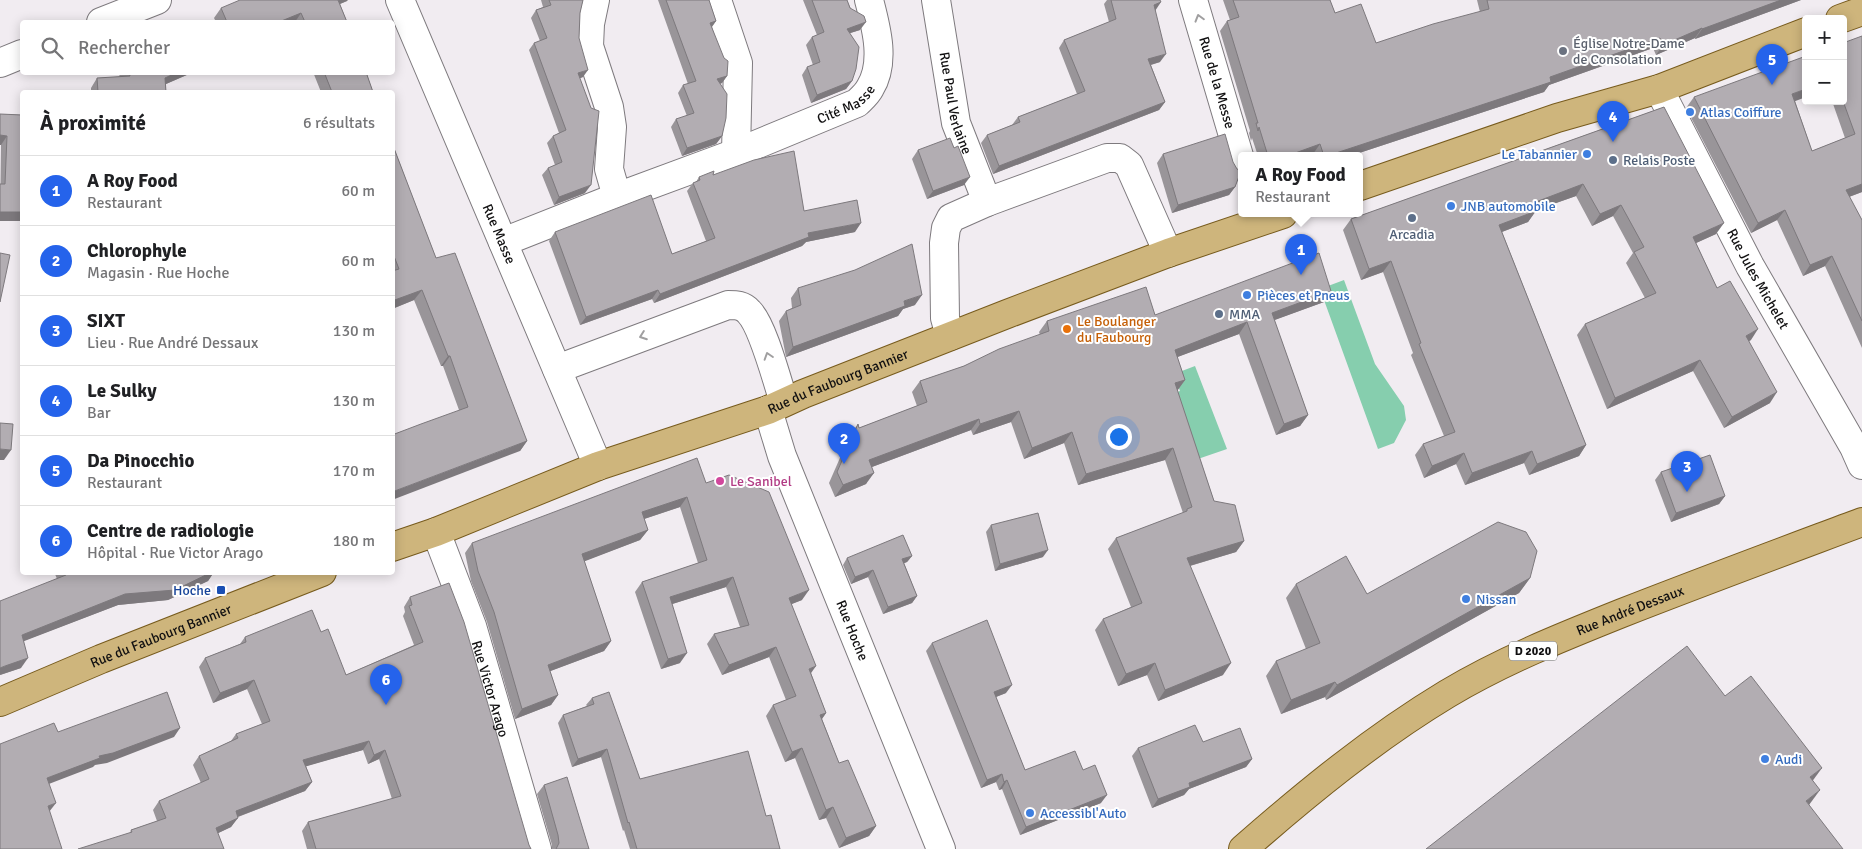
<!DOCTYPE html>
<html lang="fr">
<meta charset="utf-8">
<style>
:root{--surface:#fff;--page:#f6f6f6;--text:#202124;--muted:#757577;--line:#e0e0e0;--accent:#2563eb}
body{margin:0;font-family:Signika,sans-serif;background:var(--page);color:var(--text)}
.controls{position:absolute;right:15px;top:15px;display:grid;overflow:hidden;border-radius:5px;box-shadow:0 2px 12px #0003}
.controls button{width:45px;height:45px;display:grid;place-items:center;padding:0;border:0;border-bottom:1px solid var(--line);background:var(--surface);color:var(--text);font:25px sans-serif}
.you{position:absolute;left:1118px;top:436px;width:18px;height:18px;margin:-12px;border:4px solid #fff;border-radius:50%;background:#1a73e8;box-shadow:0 0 0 8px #1a73e833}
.badge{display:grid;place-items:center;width:32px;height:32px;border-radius:50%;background:var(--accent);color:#fff;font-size:16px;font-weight:700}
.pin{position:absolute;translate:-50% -41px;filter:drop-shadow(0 1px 2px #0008)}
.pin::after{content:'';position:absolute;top:26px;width:18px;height:15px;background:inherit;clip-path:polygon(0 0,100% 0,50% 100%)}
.popup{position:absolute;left:1238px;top:152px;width:125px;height:65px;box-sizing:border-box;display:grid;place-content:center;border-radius:5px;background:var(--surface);filter:drop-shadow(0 1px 4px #0005);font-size:16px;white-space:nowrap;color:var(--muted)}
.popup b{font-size:19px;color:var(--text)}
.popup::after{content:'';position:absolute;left:50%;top:100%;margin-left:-10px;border:10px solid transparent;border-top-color:var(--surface)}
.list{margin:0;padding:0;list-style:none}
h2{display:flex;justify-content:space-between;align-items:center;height:65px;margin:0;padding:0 20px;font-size:21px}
h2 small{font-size:16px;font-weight:400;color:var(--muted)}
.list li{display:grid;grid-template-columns:32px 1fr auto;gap:15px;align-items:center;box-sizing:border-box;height:70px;padding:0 20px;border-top:1px solid var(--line)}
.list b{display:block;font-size:19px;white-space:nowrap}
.list p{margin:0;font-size:16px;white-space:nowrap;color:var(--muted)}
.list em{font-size:16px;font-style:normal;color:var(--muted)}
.icon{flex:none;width:28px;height:28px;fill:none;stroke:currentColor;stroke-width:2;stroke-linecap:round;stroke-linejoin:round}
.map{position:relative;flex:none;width:1862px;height:849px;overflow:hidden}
.search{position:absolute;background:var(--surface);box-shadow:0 2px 12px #0003;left:20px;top:20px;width:375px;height:55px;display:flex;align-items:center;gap:12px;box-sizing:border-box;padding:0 18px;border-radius:5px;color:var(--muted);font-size:19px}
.panel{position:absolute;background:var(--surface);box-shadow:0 2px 12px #0003;left:20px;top:90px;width:375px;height:485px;border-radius:5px}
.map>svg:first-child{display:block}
.green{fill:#86ceae}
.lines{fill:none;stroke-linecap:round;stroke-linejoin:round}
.minor-casing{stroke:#7e7a7e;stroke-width:30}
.major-casing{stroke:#775b1d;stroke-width:30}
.minor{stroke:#fff;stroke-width:28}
.major{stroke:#ceb57c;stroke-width:28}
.wall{fill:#999599}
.shaded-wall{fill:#7d797d}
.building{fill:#b2adb2;stroke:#7d797d}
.oneway{stroke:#a09fa0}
.worship-dot{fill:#6b7280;stroke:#fff;stroke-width:2}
.shop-dot{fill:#3f7fe0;stroke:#fff;stroke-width:2}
.service-dot{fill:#5c6f8a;stroke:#fff;stroke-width:2}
.food-dot{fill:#e8710a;stroke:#fff;stroke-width:2}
.hotel-dot{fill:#d1479c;stroke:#fff;stroke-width:2}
.transit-dot{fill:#1a4fb4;stroke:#fff;stroke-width:2}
.labels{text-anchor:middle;stroke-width:4;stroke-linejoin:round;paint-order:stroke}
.shield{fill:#fff;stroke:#585858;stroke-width:1}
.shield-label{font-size:12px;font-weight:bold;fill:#111011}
.worship-label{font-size:14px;fill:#5b616d;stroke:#fff;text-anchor:start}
.street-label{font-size:14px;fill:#111011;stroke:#fff}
.shop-label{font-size:14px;fill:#366cbe;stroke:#fff;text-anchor:start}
.service-label{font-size:14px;fill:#4e5e75;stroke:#fff;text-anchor:start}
.food-label{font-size:14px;fill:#c56008;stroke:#fff;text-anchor:start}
.hotel-label{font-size:14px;fill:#b23c85;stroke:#fff;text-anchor:start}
.transit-label{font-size:14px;fill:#164399;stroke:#fff;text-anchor:end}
</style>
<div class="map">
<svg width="1862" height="849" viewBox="0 0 1862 849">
<rect width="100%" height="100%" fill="#f1ecf1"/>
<!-- green -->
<g class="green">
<polygon points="1344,280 1375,364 1404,406 1406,420 1394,443 1378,449 1320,289"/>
<polygon points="1195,366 1227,449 1192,461 1169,395 1180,391 1174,374"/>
</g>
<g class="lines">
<!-- minor casing -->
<g class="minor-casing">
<g id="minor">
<path id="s1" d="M400 0 598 466"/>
<polyline points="595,0 590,24 589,46 609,107 612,127 609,169 617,197"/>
<polyline points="717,0 738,63 736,153"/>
<path id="s2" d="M936 0 956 123 987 202"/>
<path id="s3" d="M1193 0 1242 166"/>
<polyline points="101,22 157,0"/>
<polyline points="0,63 22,54"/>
<path id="s4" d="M1659 89 1750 266 1854 447 1862 465"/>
<path id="s5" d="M503 242 617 197 736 153 857 103C861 99 867 94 870 88 886 62 876 27 869 0"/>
<polyline points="950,336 945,318 944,243 946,228 951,218 987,202 1107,158 1120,158 1129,165 1168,253"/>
<path d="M557 369 728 305C736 305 743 305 749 312 763 326 777 381 784 402"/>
<path id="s6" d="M768 410 782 456 941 849"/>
<path id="s7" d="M436 532 472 626 537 849"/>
</g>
</g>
<!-- major casing -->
<g class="major-casing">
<g id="major">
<polyline points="1840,19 1862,11"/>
<polyline points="1360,186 1557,118 1659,89 1806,32"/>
<path id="s8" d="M392 547 436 532 598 466 768 410 803 394 1007 314 1168 253 1283 214"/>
<path id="s9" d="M0 702 101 659 322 572"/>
<path id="s10" d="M1243 849C1307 793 1374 738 1447 694 1502 661 1562 637 1622 613 1701 582 1782 552 1862 522"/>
</g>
</g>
<!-- minor -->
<use href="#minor" class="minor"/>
<!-- major -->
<use href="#major" class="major"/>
</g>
<!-- wall -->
<g class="wall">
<polygon points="541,0 583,0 580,13 579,38 583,77 580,78 585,193 554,205 542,175 548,168 555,165 547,143 553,136 559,133 529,50 534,43 540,41 531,18 536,10 543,7"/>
<polygon points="658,0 709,0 716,21 712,27 727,76 722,83 720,84 722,136 716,144 682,156 671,127 676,119 687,116 678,93 683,85 688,84"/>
<polygon points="803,0 847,0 860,30 850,33 852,81 846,89 811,103 802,75 807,67 813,65 806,45 812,37 817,35"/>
<polygon points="1107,0 1160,0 1155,11 1160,62 1151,65 1165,102 1159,110 993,174 981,143 987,135 1012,125 1018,117 1077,94 1059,48 1064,40 1109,22 1104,4"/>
<polygon points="1223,0 1330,0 1335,13 1376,43 1480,12 1477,0 1801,0 1695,39 1695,38 1656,55 1653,48 1549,85 1544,92 1350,156 1314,156 1313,154 1308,156 1258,156 1252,138 1251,141 1249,133 1250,131 1220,31 1227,21 1230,20"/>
<polygon points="347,1 340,4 347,22 216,22 214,18 221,8"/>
<polygon points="1862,36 1862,192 1849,197 1862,220 1862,348 1825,266 1803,276 1777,220 1751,233 1686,108 1694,97 1795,101 1812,151 1845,138 1832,101 1843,101"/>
<polygon points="118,72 190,72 189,74 166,84 166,92 91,92 91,88 97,78 120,77"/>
<polygon points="313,72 366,72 373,92 321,92"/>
<polygon points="1664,107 1716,234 1696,243 1717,288 1751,340 1749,341 1770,403 1724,428 1693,371 1607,409 1577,335 1585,324 1645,298 1626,263 1633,253 1613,216 1592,226 1576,196 1536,210 1528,222 1502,232 1586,445 1579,456 1529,475 1524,463 1465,485 1456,464 1424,478 1415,455 1423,444 1444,436 1411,355 1413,353 1383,272 1361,280 1343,230 1351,219"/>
<polygon points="0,114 22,115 22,221 0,221 1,145 0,145"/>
<polygon points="392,143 436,258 527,441 520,451 459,410 443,366 441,366 414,300 392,309"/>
<polygon points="918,150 964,185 927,199 912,159"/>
<polygon points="1163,154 1235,187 1229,195 1172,213 1157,163"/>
<polygon points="713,175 855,232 806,242 802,246 654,303 652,299 580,325 549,241 555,232 672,254 706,241 687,191 693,183 696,182 699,177"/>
<polygon points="798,288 915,305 903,309 898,316 786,357 779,321 786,311 792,308 791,298"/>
<polygon points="1331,291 1324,302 1274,320 1308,415 1300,426 1276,435 1239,334 1177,357 1185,380 1177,391 1214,501 1244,541 1236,552 1190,566 1223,675 1158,701 1147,675 1118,686 1095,630 1103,619 1131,607 1108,549 1116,538 1183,513 1165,460 1078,485 1064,443 1024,459 1011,422 973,435 971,430 872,467 866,484 835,497 829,483 850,435 858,424 859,428 917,406 912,392 920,381 964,366 1040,335 1039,332 1047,321 1155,315"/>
<polygon points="1661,472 1725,496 1719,504 1671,522 1655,480"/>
<polygon points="706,483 802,600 791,604 811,673 826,713 822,719 839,763 876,826 869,836 839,848 826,818 819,820 795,758 785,762 766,716 773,705 786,700 769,657 722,675 707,644 714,634 740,627 726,587 672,604 680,663 661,669 635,592 642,582 698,563 680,507 644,519 648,530 640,540 584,561 611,641 604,651 550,671 558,695 551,705 515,719 487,622 471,581 465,553 472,543"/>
<polygon points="991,525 1043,557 995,571 986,532"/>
<polygon points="912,556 907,562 904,563 917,596 912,603 883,614 868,577 851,584 843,565 847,558"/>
<polygon points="56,572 214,572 208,581 168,600 118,605 23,641 21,668 0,675 57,579 55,574"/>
<polygon points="1530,578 1519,593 1326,700 1325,697 1281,714 1266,676 1276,661 1306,649 1286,598 1296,584 1367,594"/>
<polygon points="410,597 529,845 531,849 307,849 302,831 308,822 392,799 379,759 368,764 363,750 306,766 312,782 305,791 238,817 231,827 218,833 130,833 131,830 157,821 153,810 159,801 201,783 193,765 199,756 231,741 236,734 262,724 247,689 213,703 199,667 205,658 240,644 245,637 321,632 346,675 414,645 403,616 405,612 404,607"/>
<polygon points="932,643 1006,693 996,697 1025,770 1083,770 1101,803 1020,835 1002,789 999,790 996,782 981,788 926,651"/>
<polygon points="592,698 640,779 766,816 780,849 630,849 624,830 623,831 601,757 572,767 558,723 563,715 587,706 586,705"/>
<polygon points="1203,742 1252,759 1246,767 1189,789 1184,795 1152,808 1132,756 1138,748"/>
<polygon points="544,785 589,849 552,849 552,845 537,794"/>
</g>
<!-- shaded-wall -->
<g class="shaded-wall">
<polygon points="336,0 348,0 347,1 330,8"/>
<polygon points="1781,0 1801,0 1695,39 1702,29"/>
<polygon points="1161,2 1155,11 1154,5"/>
<polygon points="301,13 295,22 279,22"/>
<polygon points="716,21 710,29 710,23"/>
<polygon points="866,22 860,30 841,36 847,29"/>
<polygon points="1702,28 1695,38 1656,55 1663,45"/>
<polygon points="1660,38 1653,48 1549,85 1544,92 1350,156 1327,156"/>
<polygon points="1166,54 1160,62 1143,67 1148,59"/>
<polygon points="588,70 583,77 573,81 578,73"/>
<polygon points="178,72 190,72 189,74 159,87 165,78"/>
<polygon points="727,76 722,83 711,87 717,79"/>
<polygon points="852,81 846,89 811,103 817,95"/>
<polygon points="1806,89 1806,97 1785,105 1792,94"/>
<polygon points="1165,102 1159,110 993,174 999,166"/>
<polygon points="0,135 7,136 1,145 0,145"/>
<polygon points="722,136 716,144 682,156 687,148"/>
<polygon points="1320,144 1313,154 1308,156 1287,156"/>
<polygon points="970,177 964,185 927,199 933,191"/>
<polygon points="1583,184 1576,196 1525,214 1533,203"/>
<polygon points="1862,184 1862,192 1838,201 1846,190"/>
<polygon points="591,185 585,193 554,205 559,197"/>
<polygon points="1235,187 1229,195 1172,213 1178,205"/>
<polygon points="1621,205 1613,216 1592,226 1600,214"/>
<polygon points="1785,210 1777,220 1751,233 1758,223"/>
<polygon points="1536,211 1528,222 1491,236 1499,225"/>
<rect x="0" y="212" width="22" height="9"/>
<polygon points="861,223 855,232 806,242 802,246 654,303 660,294 808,233"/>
<polygon points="1724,223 1716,234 1685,248 1693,237"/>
<polygon points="1832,256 1825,266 1803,276 1810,265"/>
<polygon points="1391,261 1383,272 1361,280 1369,269"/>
<polygon points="422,290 414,300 392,309 392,301"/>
<polygon points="658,290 652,299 580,325 586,317"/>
<polygon points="1331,291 1324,302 1264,324 1272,313"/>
<polygon points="922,295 915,305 903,309 898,316 786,357 793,347 904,301"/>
<polygon points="1247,322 1239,334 1167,361 1175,350"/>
<polygon points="1758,329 1751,340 1738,347 1746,336"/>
<polygon points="448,356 450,356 443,366 441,366"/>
<polygon points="1700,360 1693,371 1607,409 1615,398"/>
<polygon points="1185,380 1177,391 1175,383"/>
<polygon points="1777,392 1770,403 1724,428 1732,417"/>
<polygon points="1019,411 1011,422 973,435 980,424"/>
<polygon points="1308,415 1300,426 1276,435 1284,424"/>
<polygon points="979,419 971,430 861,471 869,460"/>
<polygon points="1072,432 1064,443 1024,459 1032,448"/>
<polygon points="527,441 520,451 392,500 392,492"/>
<polygon points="1586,445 1579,456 1529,475 1537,464"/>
<polygon points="1173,448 1165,460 1078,485 1086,474"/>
<polygon points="0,449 11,450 4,460 0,460"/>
<polygon points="1532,451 1524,463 1465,485 1472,473"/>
<polygon points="1464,453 1456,464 1424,478 1432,466"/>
<polygon points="874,473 866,484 835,497 843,485"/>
<polygon points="1725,496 1719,504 1671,522 1676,513"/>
<polygon points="687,497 680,507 635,522 642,512"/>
<polygon points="648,530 640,540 575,565 582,554"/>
<polygon points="1244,541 1236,552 1179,569 1187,558"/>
<polygon points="1048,550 1043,557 995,571 1000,564"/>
<polygon points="912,556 907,562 897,566 902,559"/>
<polygon points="873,570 868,577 851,584 855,577"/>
<polygon points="208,572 214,572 208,581 168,600 118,605 14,645 22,635 125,594"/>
<polygon points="733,577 726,587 663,607 670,597"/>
<polygon points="1530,578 1519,593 1326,700 1337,685"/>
<polygon points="809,590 802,600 782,608 789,598"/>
<polygon points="917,596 912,603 883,614 888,607"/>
<polygon points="611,641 604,651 540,675 548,665"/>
<polygon points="776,647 769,657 722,675 729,665"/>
<polygon points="687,653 680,663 661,669 668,659"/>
<polygon points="28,658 21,668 0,675 0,668 5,666"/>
<polygon points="1155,663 1147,675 1118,686 1126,674"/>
<polygon points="1231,663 1223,675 1158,701 1165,690"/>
<polygon points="816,666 809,676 809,669"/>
<polygon points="254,680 247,689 213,703 220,693"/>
<polygon points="1335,682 1325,697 1281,714 1291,700"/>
<polygon points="1012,685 1006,693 988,700 994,692"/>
<polygon points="558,695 551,705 515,719 522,709"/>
<polygon points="826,713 819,723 820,715"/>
<polygon points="180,728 174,737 107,763 95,765 93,767 41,787 47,778 99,756"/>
<polygon points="369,741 363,750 297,769 303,760"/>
<polygon points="802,748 795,758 785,762 792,752"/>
<polygon points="607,749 601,757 572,767 578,759"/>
<polygon points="385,750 379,759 368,764 374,755"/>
<polygon points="1252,759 1246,767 1189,789 1184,795 1152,808 1158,799 1189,783"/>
<polygon points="1822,768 1811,783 1810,777"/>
<polygon points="1002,774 996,782 981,788 987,780"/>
<polygon points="1007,780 1002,789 999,790 1004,782"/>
<polygon points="312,782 305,791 229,820 236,811"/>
<polygon points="1820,790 1809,805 1806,801"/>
<polygon points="1107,795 1101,803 1020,835 1026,827"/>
<polygon points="56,803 49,812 48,806"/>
<polygon points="833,807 826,818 819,820 826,810"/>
<polygon points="238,818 231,827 210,837 216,828"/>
<polygon points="876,826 869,836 839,848 846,838"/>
</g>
<!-- building -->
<g class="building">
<polygon points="240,0 338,0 347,22 305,22 301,13 279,22 227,22 221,8"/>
<polygon points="549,0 583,0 580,13 579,38 588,70 578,73 591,108 599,111 591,185 559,197 548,168 562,162 553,136 566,130 534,43 547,38 536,10 551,5"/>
<polygon points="666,0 709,0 716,21 710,23 724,58 728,61 727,76 717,79 727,94 726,118 722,136 687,148 676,119 694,113 683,85 696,81"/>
<polygon points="812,0 847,0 850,8 864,16 866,22 847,29 859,47 856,69 852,81 817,95 807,67 820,62 812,37 824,32"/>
<polygon points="1111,0 1160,0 1161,2 1154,5 1166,54 1148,59 1165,102 999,166 987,135 1020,122 1018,117 1085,91 1064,40 1116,19"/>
<polygon points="1233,0 1330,0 1335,13 1361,4 1376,43 1433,24 1489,9 1487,0 1781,0 1702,29 1702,28 1663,45 1660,38 1550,77 1551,82 1327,156 1324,156 1320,144 1287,156 1268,156 1259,127 1258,131 1256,123 1258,123 1227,21 1239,17"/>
<polygon points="1862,36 1862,184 1846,190 1862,220 1862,321 1832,256 1810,265 1785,210 1758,223 1694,97 1806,56 1806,89 1792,94 1812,151 1855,134 1843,101 1843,43"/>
<polygon points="129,72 178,72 165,78 166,92 98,92 97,78 130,76"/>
<polygon points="324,72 366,72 373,92 332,92"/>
<polygon points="1664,107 1724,223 1693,237 1717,288 1730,281 1758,329 1746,336 1777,392 1732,417 1700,360 1615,398 1585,324 1656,293 1634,252 1644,247 1621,205 1600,214 1583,184 1533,203 1536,211 1499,225 1586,445 1537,464 1532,451 1472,473 1464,453 1432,466 1423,444 1455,432 1419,344 1421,343 1391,261 1369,269 1351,219"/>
<polygon points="0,114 22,115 22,212 0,212 0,184 5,184 7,136 0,135"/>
<polygon points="1225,134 1233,162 1237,169 1241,171 1235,187 1178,205 1163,154"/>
<polygon points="950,138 954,148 958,146 970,177 933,191 918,150"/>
<polygon points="392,143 436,258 455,253 527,441 392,492 392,435 421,424 468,407 450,356 448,356 422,290 392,301 392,271 399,269 392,251"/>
<polygon points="794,151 804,211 857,200 861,223 808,233 809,237 660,294 658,290 586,317 555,232 651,195 672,254 715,238 693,183 700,180 699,177 714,171 713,175 754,160"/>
<polygon points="912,244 922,295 904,301 905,306 793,347 786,311 801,305 798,288 855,270"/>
<polygon points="0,253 10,255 0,302"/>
<polygon points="1319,253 1331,291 1272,313 1308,415 1284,424 1247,322 1175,350 1185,380 1175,383 1214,501 1235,505 1244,541 1187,558 1231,663 1165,690 1155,663 1126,674 1103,619 1142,603 1116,538 1187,511 1187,509 1192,507 1173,448 1086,474 1072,432 1032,448 1019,411 980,424 979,419 869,460 874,473 843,485 837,472 858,424 859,428 927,402 920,381 964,366 999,349 1049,331 1047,321 1146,287 1155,315"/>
<polygon points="0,423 13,424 11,450 0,449"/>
<polygon points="1710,455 1725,496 1676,513 1661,472"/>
<polygon points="697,458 706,483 729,475 769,492 809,590 789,598 816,666 809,669 826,713 820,715 839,763 848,760 876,826 846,838 833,807 826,810 802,748 792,752 773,705 796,696 776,647 729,665 714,634 749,625 733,577 670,597 687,653 668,659 642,582 707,560 687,497 642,512 648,530 582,554 611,641 548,665 558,695 522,709 494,612 478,571 472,543"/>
<polygon points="1038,513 1048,550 1000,564 991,525"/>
<polygon points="1498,522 1526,532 1537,551 1530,578 1337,685 1335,682 1291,700 1276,661 1320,643 1296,584 1346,556 1367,594"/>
<polygon points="903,535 912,556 902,559 917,596 888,607 873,570 855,577 847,558"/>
<polygon points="65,572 212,572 175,590 125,594 22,635 28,658 5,666 0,668 0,601 66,575"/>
<polygon points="449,583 464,622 529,845 531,849 316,849 308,822 401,796 385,750 374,755 369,741 303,760 312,782 236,811 238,818 216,828 224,849 78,849 132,832 131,830 166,818 159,801 209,779 199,756 238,738 236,734 270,721 254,680 220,693 205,658 246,642 245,637 312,610 321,632 328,629 346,675 423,642 409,606 412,605 410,597"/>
<polygon points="987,620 1012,685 994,692 1025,770 1075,751 1083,770 1095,765 1107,795 1026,827 1007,780 1004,782 1002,774 987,780 932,643"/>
<polygon points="1687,646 1725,696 1751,676 1822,768 1810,777 1820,790 1806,801 1843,849 1426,849"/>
<polygon points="167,692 180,728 113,753 99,756 100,758 47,778 56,803 48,806 62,849 0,849 0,744 54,723 58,732"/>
<polygon points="609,692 640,779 748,751 766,816 771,815 780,849 637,849 629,822 628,823 607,749 578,759 563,715 594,704 592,698"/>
<polygon points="1195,725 1203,742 1240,728 1252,759 1189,783 1190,787 1158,799 1138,748"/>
<polygon points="567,777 589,849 556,849 559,843 558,835 544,785"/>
</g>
<!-- one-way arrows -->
<defs><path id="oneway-chevron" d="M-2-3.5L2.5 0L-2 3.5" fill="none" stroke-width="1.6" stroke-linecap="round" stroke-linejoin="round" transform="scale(1.25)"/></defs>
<g class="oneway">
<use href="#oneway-chevron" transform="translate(1199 18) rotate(-106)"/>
<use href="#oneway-chevron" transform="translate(643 336) rotate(160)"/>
<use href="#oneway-chevron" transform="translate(768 356) rotate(-108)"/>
</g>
<!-- markers -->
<circle class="worship-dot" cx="1563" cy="51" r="5"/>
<g class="shop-dot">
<circle cx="1690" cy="112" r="5"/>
<circle cx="1587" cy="154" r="5"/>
<circle cx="1451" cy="206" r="5"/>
<circle cx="1247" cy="295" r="5"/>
<circle cx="1466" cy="599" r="5"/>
<circle cx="1765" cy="759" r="5"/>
<circle cx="1030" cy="813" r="5"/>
</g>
<g class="service-dot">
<circle cx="1613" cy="160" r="5"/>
<circle cx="1412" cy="218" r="5"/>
<circle cx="1219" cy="314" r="5"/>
</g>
<circle class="food-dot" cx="1067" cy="329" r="5"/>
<circle class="hotel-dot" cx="720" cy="481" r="5"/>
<rect class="transit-dot" x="216" y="585" width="10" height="10" rx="2.5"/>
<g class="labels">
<!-- shield labels -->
<rect class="shield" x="1509" y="641.5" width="48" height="19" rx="4"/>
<g class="shield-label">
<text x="1533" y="655">D 2020</text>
</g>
<!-- worship labels -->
<g class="worship-label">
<text x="1573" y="48">Église Notre-Dame<tspan x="1573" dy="16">de Consolation</tspan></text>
</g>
<!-- street labels -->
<g class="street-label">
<text dy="5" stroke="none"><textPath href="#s3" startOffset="86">Rue de la Messe</textPath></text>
<text dy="5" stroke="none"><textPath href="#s5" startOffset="370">Cité Masse</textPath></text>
<text dy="5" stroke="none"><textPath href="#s2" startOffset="105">Rue Paul Verlaine</textPath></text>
<text dy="5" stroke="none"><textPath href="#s1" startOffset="254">Rue Masse</textPath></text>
<text dy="5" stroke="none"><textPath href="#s4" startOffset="214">Rue Jules Michelet</textPath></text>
<text dy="5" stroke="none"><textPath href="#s8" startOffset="476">Rue du Faubourg Bannier</textPath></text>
<text dy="5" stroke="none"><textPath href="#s10" startOffset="458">Rue André Dessaux</textPath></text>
<text dy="5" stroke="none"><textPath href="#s6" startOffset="236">Rue Hoche</textPath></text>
<text dy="5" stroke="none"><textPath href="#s9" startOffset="174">Rue du Faubourg Bannier</textPath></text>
<text dy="5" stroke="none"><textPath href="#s7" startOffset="166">Rue Victor Arago</textPath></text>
</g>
<!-- shop labels -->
<g class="shop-label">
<text x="1700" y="117">Atlas Coiffure</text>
<text x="1577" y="159" text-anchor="end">Le Tabannier</text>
<text x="1461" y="211">JNB automobile</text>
<text x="1257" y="300">Pièces et Pneus</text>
<text x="1476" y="604">Nissan</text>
<text x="1775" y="764">Audi</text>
<text x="1040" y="818">Accessibl'Auto</text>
</g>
<!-- service labels -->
<g class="service-label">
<text x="1623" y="165">Relais Poste</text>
<text x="1412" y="239" text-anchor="middle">Arcadia</text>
<text x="1229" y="319">MMA</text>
</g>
<!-- food labels -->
<g class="food-label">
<text x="1077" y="326">Le Boulanger<tspan x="1077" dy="16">du Faubourg</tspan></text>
</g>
<!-- hotel labels -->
<g class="hotel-label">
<text x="730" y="486">Le Sanibel</text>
</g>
<!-- transit labels -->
<g class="transit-label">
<text x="211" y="595">Hoche</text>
</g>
</g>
</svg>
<div class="controls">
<button>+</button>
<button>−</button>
</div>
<div class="you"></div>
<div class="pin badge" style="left:1301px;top:275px">1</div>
<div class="popup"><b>A Roy Food</b>Restaurant</div>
<div class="pin badge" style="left:844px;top:464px">2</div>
<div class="pin badge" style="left:1687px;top:492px">3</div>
<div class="pin badge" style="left:1613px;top:142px">4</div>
<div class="pin badge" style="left:1772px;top:85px">5</div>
<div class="pin badge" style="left:386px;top:705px">6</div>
<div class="search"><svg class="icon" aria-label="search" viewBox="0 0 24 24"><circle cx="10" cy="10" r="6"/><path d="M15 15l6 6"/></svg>Rechercher</div>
<section class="panel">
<h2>À proximité<small>6 résultats</small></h2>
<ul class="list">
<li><span class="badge">1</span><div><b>A Roy Food</b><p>Restaurant</p></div><em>60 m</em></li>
<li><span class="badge">2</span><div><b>Chlorophyle</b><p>Magasin · Rue Hoche</p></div><em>60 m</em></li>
<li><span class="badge">3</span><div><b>SIXT</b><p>Lieu · Rue André Dessaux</p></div><em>130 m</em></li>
<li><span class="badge">4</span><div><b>Le Sulky</b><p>Bar</p></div><em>130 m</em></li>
<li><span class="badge">5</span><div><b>Da Pinocchio</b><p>Restaurant</p></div><em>170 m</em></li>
<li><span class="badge">6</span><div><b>Centre de radiologie</b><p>Hôpital · Rue Victor Arago</p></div><em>180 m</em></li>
</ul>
</section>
</div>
